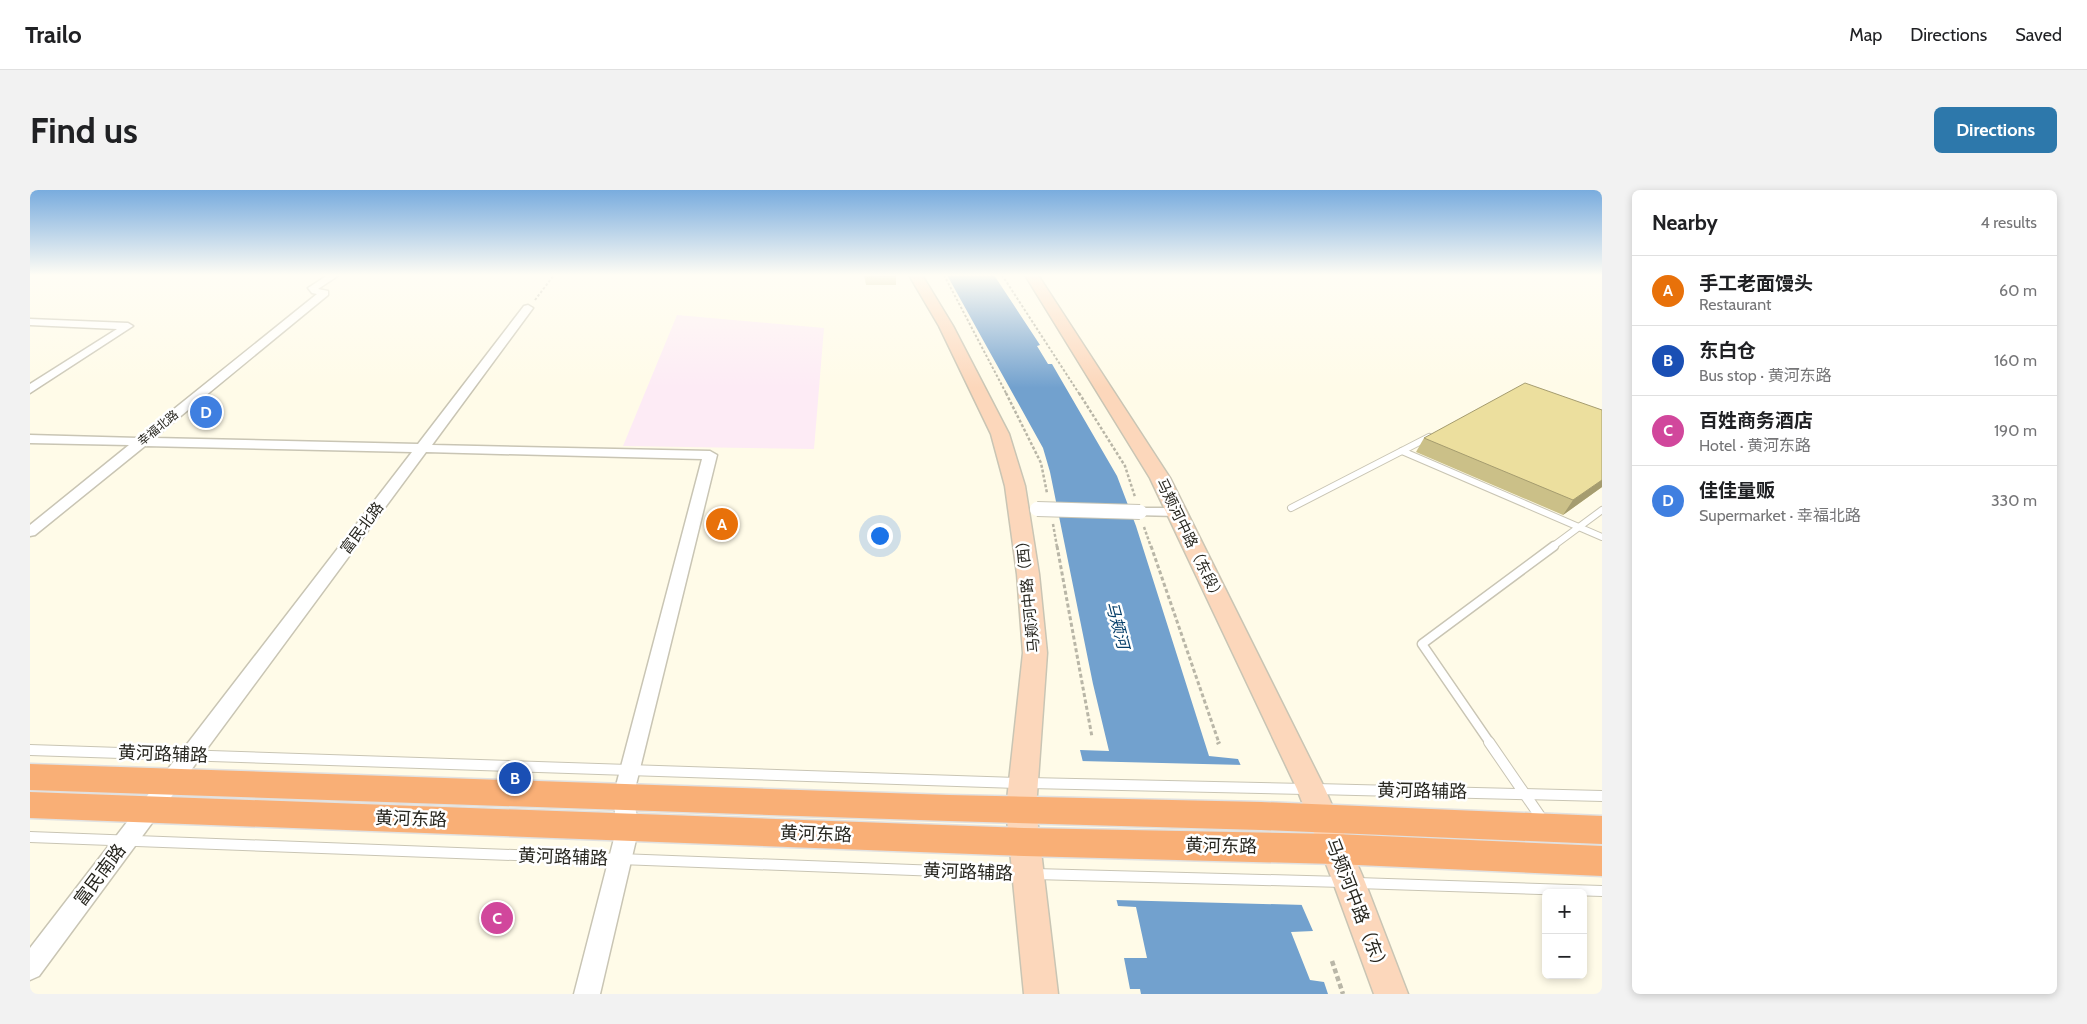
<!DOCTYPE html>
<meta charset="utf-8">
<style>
:root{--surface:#fff;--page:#f2f2f2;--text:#202124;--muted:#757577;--line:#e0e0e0;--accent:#2d78ab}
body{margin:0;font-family:Cabin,"Noto Sans SC",sans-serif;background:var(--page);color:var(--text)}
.controls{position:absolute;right:15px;bottom:15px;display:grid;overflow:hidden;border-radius:8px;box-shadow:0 2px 8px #0003}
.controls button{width:45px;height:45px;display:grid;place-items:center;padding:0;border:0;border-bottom:1px solid var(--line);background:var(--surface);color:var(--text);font:25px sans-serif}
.you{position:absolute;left:849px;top:345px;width:18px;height:18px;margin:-12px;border:4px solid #fff;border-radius:50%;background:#1a73e8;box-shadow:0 0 0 8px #1a73e833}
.badge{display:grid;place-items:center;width:32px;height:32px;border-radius:50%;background:var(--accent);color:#fff;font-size:16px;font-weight:700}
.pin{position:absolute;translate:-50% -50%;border:2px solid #fff;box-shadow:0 1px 5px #0006}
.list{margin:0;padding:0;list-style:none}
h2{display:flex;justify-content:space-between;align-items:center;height:65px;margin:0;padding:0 20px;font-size:21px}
h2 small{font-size:16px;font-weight:400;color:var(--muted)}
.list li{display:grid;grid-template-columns:32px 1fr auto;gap:15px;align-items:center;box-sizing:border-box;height:70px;padding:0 20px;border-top:1px solid var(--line)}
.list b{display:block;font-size:19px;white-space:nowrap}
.list p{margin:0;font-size:16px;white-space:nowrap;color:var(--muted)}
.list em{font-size:16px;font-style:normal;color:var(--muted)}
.map{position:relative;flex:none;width:1572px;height:804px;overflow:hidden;border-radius:8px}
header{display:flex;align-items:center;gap:30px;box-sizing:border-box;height:70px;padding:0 25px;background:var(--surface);border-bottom:1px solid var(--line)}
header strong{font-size:24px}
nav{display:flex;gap:28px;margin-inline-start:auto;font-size:18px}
.intro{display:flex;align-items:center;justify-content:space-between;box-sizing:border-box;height:120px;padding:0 30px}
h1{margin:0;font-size:35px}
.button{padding:12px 22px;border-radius:8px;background:var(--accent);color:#fff;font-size:18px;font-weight:700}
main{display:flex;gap:30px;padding:0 30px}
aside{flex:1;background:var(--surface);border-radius:8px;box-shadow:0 2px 8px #0003}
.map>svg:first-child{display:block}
.education{fill:#fdebf5}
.water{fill:#72a1ce}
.pier{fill:#fffbe8}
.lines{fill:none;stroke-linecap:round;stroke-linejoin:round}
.lane-far2-casing{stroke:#c9c5b4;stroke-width:8}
.lane-far1-casing{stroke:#c9c5b4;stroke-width:11}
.lane-casing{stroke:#c9c5b4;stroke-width:12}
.street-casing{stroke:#c9c5b4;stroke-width:3}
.secondary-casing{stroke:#c9c5b4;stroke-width:3}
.primary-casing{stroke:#e1e1e0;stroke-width:3}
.path-far3{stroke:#b9b6a7;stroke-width:2;stroke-dasharray:2.5 2;stroke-linecap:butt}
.path-far2{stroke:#b9b6a7;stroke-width:2.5;stroke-dasharray:3 2;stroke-linecap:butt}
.path-far1{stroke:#b9b6a7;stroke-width:3;stroke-dasharray:4 2.5;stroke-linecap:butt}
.path{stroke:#b9b6a7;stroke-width:4.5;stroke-dasharray:5 3;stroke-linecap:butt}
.lane-far2{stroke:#fff;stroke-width:6}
.lane-far1{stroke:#fff;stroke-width:8}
.lane{stroke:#fff;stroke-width:10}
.street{fill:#fff;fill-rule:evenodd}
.secondary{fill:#fcd7bb;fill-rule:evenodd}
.primary{fill:#f9af76;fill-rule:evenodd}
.street-bridge-casing{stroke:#c9c5b4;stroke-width:16;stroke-linecap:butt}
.street-bridge{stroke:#fff;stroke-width:14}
.wall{fill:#cbc088}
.shaded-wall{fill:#a59c6f}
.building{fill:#ecdf9e;stroke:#a59c6f}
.labels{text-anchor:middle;stroke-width:5;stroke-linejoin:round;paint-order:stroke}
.far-street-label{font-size:12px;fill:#282720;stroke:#fff}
.street-label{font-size:15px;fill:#282720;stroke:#fff}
.water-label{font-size:16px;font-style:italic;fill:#043d68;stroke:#fff}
.near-street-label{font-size:18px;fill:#282720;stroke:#fff}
</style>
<header>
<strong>Trailo</strong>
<nav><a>Map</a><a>Directions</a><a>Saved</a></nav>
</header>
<div class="intro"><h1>Find us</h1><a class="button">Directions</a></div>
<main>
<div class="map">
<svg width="1572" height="804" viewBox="0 0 1572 804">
<rect width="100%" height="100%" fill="#fffbe8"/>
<!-- education -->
<polygon class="education" points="647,125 794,138 784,259 593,256"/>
<!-- water -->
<polygon class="water" points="917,85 964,85 1010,155 1007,156 1018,174 1022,174 1087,286 1106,336 1179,566 1208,569 1283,741 1261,742 1280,790 1294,792 1298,804 1111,804 1110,799 1100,799 1094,768 1117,768 1106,717 1088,716 1050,560 1079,561 1063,494 1020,282 1013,258"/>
<!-- pier -->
<polygon class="pier" points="1050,571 1214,575 1275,715 1084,710"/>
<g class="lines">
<!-- lane-far2 casing -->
<g class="lane-far2-casing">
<g id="lane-far2">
<polyline points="1372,261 1572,347"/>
<polyline points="1261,318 1399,247"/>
<polyline points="1522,357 1572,320"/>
</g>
</g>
<!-- lane-far1 casing -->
<g class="lane-far1-casing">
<polyline id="lane-far1" points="1460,553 1392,454 1524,356"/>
</g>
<!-- lane casing -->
<g class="lane-casing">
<g id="lane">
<polyline points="1459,552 1514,632"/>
<polyline points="0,560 987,593"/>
<polyline points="999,593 1275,599"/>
<polyline points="1286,599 1572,606"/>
<polyline points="0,647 990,684"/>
<polyline points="1004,684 1313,692"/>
<polyline points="1327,693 1572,701"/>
</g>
</g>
<!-- street casing -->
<g class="street-casing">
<g id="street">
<polygon points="298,85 309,85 288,99 298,101 298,105 124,248 388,254 494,116 498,115 503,118 402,255 680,261 687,265 603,607 609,637 570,804 544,804 587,637 583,607 672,269 396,262 9,786 0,790 0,758 382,262 115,256 5,345 0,346 0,335 99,255 0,253 0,245 108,248 287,104 282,103 278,98"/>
<polygon points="0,129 98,133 103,136 0,203 0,194 87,139 0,135"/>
<polygon points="1110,318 1147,318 1152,319 1154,322 1152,325 1147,326 1105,325 1103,322 1105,319"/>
</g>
</g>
<!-- secondary casing -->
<g class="secondary-casing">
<g id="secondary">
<polygon points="879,85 892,85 923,136 979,244 995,296 1009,384 1017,463 1006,619 1028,804 994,804 976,619 993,463 987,384 975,296 961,244 909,136"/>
<polygon points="995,85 1008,85 1140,288 1295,599 1335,692 1378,804 1344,804 1303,692 1267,599 1120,288"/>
</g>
</g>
<!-- primary casing -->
<g class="primary-casing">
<g id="primary">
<polygon points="0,574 919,605 1231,612 1572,626 1572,654 1231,640 919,631 0,600"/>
<polygon points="0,602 994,638 1305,644 1572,656 1572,686 1305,674 994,666 0,628"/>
</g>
</g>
<!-- path-far3 -->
<g class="path-far3">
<polyline points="914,85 977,205"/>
<polyline points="972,85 1050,205"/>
<polyline points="505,110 524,85"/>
</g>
<!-- path-far2 -->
<g class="path-far2">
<polyline points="976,203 1011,273 1017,303"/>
<polyline points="1049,203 1095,276 1105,307"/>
<polyline points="1023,334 1027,357"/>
<polyline points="1114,337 1121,357"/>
</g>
<!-- path-far1 -->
<g class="path-far1">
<polyline points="1027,356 1062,547"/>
<polyline points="1121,356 1189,553"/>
</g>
<!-- path -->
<g class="path">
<polyline points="1188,552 1189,554"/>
<polyline points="1302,771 1313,804"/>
</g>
<!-- lane-far2 -->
<use href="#lane-far2" class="lane-far2"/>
<!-- lane-far1 -->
<use href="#lane-far1" class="lane-far1"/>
<!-- lane -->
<use href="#lane" class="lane"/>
<!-- street -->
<use href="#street" class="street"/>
<!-- secondary -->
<use href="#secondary" class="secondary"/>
<!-- primary -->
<use href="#primary" class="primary"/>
<!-- street-bridge casing -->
<g class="street-bridge-casing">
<polyline id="street-bridge" points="1007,319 1110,322"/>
</g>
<!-- street-bridge -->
<use href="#street-bridge" class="street-bridge"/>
</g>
<!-- wall -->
<g class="wall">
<polygon points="834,85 866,85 866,95 836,95"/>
<polygon points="1572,220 1572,297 1533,325 1386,262 1394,248"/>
</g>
<!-- shaded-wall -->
<polygon class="shaded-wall" points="1572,290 1572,297 1533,325 1543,310"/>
<!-- building -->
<g class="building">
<polygon points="836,85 866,85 866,86 836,87"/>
<polygon points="1495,193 1572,220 1572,290 1543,310 1394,248"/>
</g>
<!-- sky -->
<linearGradient id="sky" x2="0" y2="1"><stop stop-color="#79acde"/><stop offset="0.43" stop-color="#fffdf5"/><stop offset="1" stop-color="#fffdf5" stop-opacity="0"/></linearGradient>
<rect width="1572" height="198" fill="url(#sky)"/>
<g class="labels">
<!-- far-street labels -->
<g class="far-street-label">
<text transform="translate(128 238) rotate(-39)" y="4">幸福北路</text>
</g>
<!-- street labels -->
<g class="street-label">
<text transform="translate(332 338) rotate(-53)" y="5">富民北路</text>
<text transform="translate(1160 350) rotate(64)" y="5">马颊河中路（东段）</text>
<text transform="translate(998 403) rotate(-96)" y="5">马颊河中路（西）</text>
</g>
<!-- water labels -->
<g class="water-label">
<text transform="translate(1088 435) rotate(75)" y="6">马颊河</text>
</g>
<!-- near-street labels -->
<g class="near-street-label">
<text transform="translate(133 564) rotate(2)" y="6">黄河路辅路</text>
<text transform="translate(1392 601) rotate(1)" y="6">黄河路辅路</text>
<text transform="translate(381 629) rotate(2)" y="6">黄河东路</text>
<text transform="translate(786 644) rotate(2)" y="6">黄河东路</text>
<text transform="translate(1191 656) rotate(1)" y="6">黄河东路</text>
<text transform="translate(533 667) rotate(2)" y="6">黄河路辅路</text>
<text transform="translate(938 682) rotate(2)" y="6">黄河路辅路</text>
<text transform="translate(70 685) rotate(-53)" y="6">富民南路</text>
<text transform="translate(1327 716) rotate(69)" y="6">马颊河中路（东）</text>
</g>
</g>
</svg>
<div class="controls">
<button>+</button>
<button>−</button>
</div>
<div class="you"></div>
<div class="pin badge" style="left:692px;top:334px;background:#e8710a">A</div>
<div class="pin badge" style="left:485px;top:588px;background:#1a4fb4">B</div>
<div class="pin badge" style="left:467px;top:728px;background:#d1479c">C</div>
<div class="pin badge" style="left:176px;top:222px;background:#3f7fe0">D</div>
</div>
<aside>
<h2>Nearby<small>4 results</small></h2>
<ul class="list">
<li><span class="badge" style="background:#e8710a">A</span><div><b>手工老面馒头</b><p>Restaurant</p></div><em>60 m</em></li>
<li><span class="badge" style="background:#1a4fb4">B</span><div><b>东白仓</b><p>Bus stop · 黄河东路</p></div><em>160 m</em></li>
<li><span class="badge" style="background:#d1479c">C</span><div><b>百姓商务酒店</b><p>Hotel · 黄河东路</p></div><em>190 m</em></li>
<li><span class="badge" style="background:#3f7fe0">D</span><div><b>佳佳量贩</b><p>Supermarket · 幸福北路</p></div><em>330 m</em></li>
</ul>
</aside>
</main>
